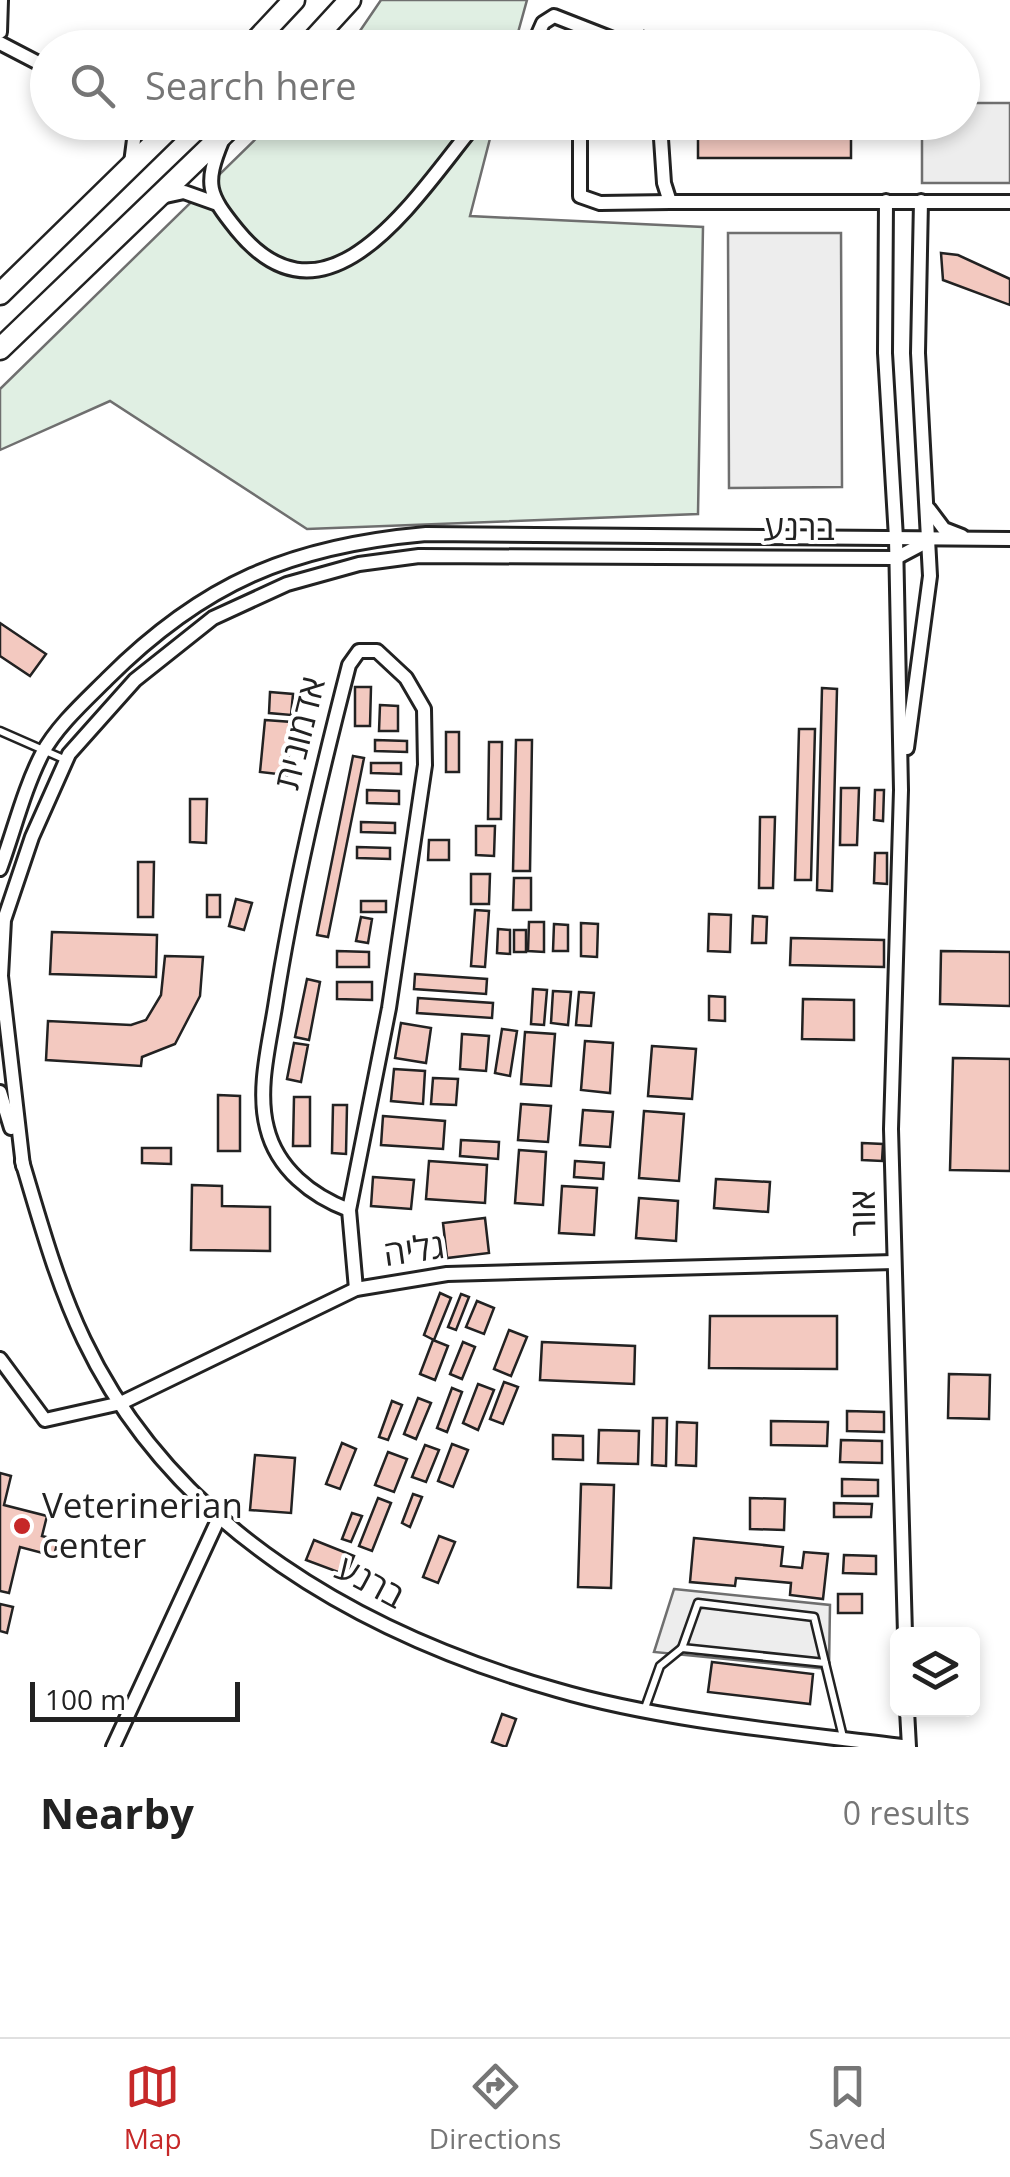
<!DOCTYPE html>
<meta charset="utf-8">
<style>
:root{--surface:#fff;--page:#f2f2f2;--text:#222;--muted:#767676;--line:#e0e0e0;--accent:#c62828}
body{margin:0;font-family:"Open Sans","Noto Sans Hebrew",sans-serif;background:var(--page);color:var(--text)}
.controls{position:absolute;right:30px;bottom:30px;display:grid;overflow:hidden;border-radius:15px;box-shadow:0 5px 15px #0003}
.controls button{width:90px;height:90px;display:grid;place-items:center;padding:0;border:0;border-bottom:2px solid var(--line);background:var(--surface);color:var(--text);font:50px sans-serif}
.scale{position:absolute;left:30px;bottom:25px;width:210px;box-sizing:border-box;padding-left:10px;border:5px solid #222;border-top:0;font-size:28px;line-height:35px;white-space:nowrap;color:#222;-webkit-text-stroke:8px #fff;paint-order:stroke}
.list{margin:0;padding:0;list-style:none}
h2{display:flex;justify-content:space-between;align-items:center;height:130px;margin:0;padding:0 40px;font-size:42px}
h2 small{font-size:32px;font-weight:400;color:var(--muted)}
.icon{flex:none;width:55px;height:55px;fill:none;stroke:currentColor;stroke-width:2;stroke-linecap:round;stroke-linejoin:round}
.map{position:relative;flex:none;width:1010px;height:1747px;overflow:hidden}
.search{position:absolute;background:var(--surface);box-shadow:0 5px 15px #0003;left:30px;right:30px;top:30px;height:110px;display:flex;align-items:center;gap:25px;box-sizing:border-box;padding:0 35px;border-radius:55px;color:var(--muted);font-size:38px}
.sheet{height:290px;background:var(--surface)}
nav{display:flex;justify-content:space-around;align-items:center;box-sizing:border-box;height:140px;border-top:2px solid var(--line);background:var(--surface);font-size:28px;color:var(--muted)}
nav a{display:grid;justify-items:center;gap:5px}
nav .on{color:var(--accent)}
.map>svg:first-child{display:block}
.green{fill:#e0efe3;stroke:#6f6f6f;stroke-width:2.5}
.parking{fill:#ededed;stroke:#6f6f6f;stroke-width:2.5}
.building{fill:#f3c9c0;stroke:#222;stroke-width:2.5}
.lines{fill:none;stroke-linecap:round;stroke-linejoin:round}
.service-casing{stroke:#222;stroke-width:11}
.minor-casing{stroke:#222;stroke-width:18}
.primary-casing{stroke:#222;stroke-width:25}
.service{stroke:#fff;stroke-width:6}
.minor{stroke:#fff;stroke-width:12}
.primary{stroke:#fff;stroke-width:20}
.poi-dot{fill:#c62828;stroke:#fff;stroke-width:4}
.labels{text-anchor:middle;stroke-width:8;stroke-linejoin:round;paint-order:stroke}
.street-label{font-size:35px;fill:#222;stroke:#fff}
.poi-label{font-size:35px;fill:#222;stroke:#fff;text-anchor:start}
</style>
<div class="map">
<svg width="1010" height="1747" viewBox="0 0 1010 1747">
<rect width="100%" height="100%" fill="#fff"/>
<!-- green -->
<g class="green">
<polygon points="381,0 527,0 514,47 349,47"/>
<polygon points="272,123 494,123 470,216 703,227 698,514 307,529 110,401 0,450 0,389"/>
</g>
<!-- parking -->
<g class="parking">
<polygon points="963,103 1010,103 1010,183 922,183 922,123 962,122"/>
<polygon points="728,233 841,233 842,487 729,488"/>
<polygon points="674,1589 830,1605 829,1669 654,1652"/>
</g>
<!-- building -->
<g class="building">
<polygon points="644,31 685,45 684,48 638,48"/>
<polygon points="566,34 604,48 561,48"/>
<rect x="698" y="122" width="153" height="36"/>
<polygon points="941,253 958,255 1010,279 1010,305 943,280"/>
<polygon points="0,623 46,654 30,676 0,656"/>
<polygon points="355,687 371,687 370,726 355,726"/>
<polygon points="822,688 837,689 832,891 817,890"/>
<polygon points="270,692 293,694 291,715 269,713"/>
<polygon points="380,705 398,706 398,731 379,731"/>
<polygon points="265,720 292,722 287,775 260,772"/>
<polygon points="799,729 815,729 811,880 795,880"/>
<rect x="446" y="732" width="13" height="40"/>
<polygon points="375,740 407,741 407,752 375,751"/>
<polygon points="516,740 532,740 530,871 513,871"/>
<polygon points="489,742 502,742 501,819 488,819"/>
<polygon points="353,756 364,758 328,937 317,935"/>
<polygon points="371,763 401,763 401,774 371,773"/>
<polygon points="841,788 859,788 857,845 840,845"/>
<polygon points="367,790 399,791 399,804 367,803"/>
<polygon points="875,790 884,790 883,821 874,820"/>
<polygon points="190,799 207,799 206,843 190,842"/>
<polygon points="760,817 775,817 773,888 759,888"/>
<polygon points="361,822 395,823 395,833 361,832"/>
<polygon points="476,826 495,826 494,856 476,855"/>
<polygon points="429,840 449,840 449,860 428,860"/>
<polygon points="357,847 390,848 390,859 357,858"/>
<polygon points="875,853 887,853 887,884 874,883"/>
<polygon points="138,862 154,862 153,917 138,917"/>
<polygon points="471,874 490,874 489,904 471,904"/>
<polygon points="514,878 531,878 531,910 513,910"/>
<rect x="207" y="895" width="13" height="22"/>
<polygon points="236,899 252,903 244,930 229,926"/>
<rect x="361" y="901" width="25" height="11"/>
<polygon points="475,910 489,911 485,967 471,966"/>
<polygon points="709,914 731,915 730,952 708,951"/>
<polygon points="753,916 767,917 766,943 752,943"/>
<polygon points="361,917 372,919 368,943 356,941"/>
<polygon points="529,922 544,922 544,952 528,951"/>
<polygon points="581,923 598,924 597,957 581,956"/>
<polygon points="554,924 568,925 568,951 553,951"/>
<polygon points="498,929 510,930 510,954 497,953"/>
<rect x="514" y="930" width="12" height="22"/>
<polygon points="52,932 157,935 156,977 50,974"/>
<polygon points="791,938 884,940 884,967 790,965"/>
<polygon points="337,951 369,952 369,967 337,967"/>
<polygon points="941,951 1010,952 1010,1006 940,1004"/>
<polygon points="165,956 203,957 200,996 175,1044 142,1057 141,1066 46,1060 48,1021 131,1025 146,1020 161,995"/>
<polygon points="415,974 487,979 486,994 414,989"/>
<polygon points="307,979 320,982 309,1040 295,1037"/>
<polygon points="337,982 372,982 372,1000 337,999"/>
<polygon points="533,989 547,990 544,1025 531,1024"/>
<polygon points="553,991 571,992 568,1025 551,1023"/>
<polygon points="579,992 594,993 591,1026 576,1025"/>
<polygon points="709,996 725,997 725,1021 709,1020"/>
<polygon points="418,998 493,1003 492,1018 417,1013"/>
<polygon points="803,999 854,1000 854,1040 802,1039"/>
<polygon points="401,1023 431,1028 426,1063 395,1058"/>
<polygon points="502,1029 517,1031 510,1076 495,1073"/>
<polygon points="525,1032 555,1034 551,1086 521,1084"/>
<polygon points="462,1034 489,1036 486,1071 460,1069"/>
<polygon points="585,1041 613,1043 610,1093 581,1090"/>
<polygon points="294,1043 308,1045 301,1082 287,1079"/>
<polygon points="652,1046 696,1049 692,1099 648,1096"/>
<polygon points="953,1058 1010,1059 1010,1171 950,1170"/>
<polygon points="394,1069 425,1071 423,1104 391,1101"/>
<polygon points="433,1078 458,1079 456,1105 431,1104"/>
<polygon points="218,1095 240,1096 240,1151 218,1151"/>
<polygon points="294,1097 310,1097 310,1146 293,1146"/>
<polygon points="521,1104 551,1106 548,1142 518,1140"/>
<polygon points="333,1105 347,1105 346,1154 332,1153"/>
<polygon points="583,1110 613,1112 610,1147 580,1145"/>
<polygon points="644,1111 684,1114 679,1181 639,1178"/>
<polygon points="383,1116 445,1121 443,1149 381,1145"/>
<polygon points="461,1140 499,1142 498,1159 460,1156"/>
<polygon points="862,1143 883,1144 882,1161 862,1160"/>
<polygon points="142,1148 171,1148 171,1164 142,1163"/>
<polygon points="519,1150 546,1152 543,1205 515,1203"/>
<polygon points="429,1161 487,1165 485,1203 426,1199"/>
<polygon points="575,1161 604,1163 603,1179 574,1177"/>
<polygon points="373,1177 414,1180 411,1209 371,1206"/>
<polygon points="716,1179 770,1182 768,1212 714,1208"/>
<polygon points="192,1185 222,1186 222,1206 270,1207 270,1251 191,1250"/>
<polygon points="562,1186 597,1188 594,1235 559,1233"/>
<polygon points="639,1198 678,1201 676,1241 636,1238"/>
<polygon points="485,1218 489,1253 447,1258 443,1223"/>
<polygon points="440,1293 451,1298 434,1340 424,1335"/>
<polygon points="461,1294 469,1297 456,1330 448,1327"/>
<polygon points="477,1301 494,1308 484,1334 466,1327"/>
<polygon points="710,1316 837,1316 837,1369 709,1368"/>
<polygon points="509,1330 527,1337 511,1376 494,1369"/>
<polygon points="433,1340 448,1346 435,1380 420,1374"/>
<polygon points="463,1342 475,1347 462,1379 450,1374"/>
<polygon points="542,1342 635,1346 634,1384 540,1380"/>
<polygon points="949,1374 990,1375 989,1419 948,1418"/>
<polygon points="504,1382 518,1387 503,1424 490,1419"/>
<polygon points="478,1384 494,1390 478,1430 463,1423"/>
<polygon points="452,1388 462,1392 447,1432 437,1428"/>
<polygon points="418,1398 431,1403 416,1439 404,1434"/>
<polygon points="392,1401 402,1405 388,1440 379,1437"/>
<polygon points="847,1411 884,1412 884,1432 847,1431"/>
<polygon points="653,1418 667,1418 666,1466 652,1465"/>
<polygon points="771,1421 828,1422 827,1446 771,1445"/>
<polygon points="677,1422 697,1423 696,1466 676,1465"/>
<polygon points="599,1430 639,1431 638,1464 598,1463"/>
<polygon points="553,1435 583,1436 583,1460 553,1459"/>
<polygon points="841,1440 882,1441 882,1463 840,1462"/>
<polygon points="342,1443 356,1449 340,1489 326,1484"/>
<polygon points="452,1444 468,1450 453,1487 438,1481"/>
<polygon points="425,1445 439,1450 426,1482 412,1477"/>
<polygon points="388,1452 407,1459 394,1492 375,1485"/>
<polygon points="255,1455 295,1458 291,1513 250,1510"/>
<polygon points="0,1473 11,1476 4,1505 47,1516 42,1536 58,1540 54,1556 20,1547 9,1593 0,1591"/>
<polygon points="842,1479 878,1480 878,1496 842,1496"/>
<polygon points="581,1484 614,1485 611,1588 578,1587"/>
<polygon points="413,1494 422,1497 410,1527 402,1523"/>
<polygon points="378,1498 391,1503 372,1551 359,1546"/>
<polygon points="750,1498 785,1499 784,1530 750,1529"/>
<polygon points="834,1503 872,1504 871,1517 834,1517"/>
<polygon points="352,1513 362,1516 351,1542 342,1539"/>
<polygon points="439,1536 455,1542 438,1583 423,1577"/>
<polygon points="694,1538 783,1547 781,1566 802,1568 804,1552 828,1554 823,1599 790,1595 791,1583 736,1578 735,1586 690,1582"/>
<polygon points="314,1540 354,1556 346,1575 306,1560"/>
<polygon points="844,1555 876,1556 876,1574 843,1573"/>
<rect x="838" y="1594" width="24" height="19"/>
<polygon points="0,1604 13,1607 7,1633 0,1631"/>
<polygon points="712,1662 813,1674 810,1704 708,1692"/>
<polygon points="502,1714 516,1719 506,1747 492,1742"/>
</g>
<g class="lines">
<!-- service casing -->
<g class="service-casing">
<g id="service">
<polyline points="0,731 66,760"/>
<polyline points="682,1648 698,1603 814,1617 825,1663"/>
<polyline points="645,1708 660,1666 682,1648 825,1663 843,1737"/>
</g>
</g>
<!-- minor casing -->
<g class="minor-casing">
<g id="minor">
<polyline points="0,32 1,0"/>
<polyline points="0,43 48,68"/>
<polyline points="532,48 543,23 554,16 623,43"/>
<polyline points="129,122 135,132 131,163"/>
<polyline points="580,122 580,196 600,203 670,202"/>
<polyline points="660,124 664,183 670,202 1010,202"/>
<path d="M222 141C204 185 208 194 237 230 329 343 420 190 477 122"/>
<polyline points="161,197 184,192 215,203"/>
<polyline points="886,201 885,353 896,538 901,790 891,1129 905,1634"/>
<polyline points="929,509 944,529 962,536"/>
<polyline points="907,748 930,576 918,353 921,201"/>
<path d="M0 869C14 831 24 789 42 754 57 726 85 701 107 679 203 583 291 546 426 534L1010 539"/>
<polyline points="0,1092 11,1128"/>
<path d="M22 1161C40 1221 57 1284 84 1340 174 1529 363 1635 557 1690 662 1721 798 1733 909 1747L907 1710"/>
<polyline points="23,1166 1,976 4,920 32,837 69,754 135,680 213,618 287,584 359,564 419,556 896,558 930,540"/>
<path d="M349 1210C312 1196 277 1169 267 1128 257 1090 269 1045 275 1007 293 891 320 778 349 665L359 651H377L406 678 424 709 425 765 389 1008 349 1210 356 1289"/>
<polyline points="0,1359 45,1420 121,1403 356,1289 447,1274 894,1262"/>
<polyline points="113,1747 218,1520"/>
</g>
</g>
<!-- primary casing -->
<g class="primary-casing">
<g id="primary">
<polyline points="249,48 294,0"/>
<polyline points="306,48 350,0"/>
<polyline points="0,294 176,122"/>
<polyline points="0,349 236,122"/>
</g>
</g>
<!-- service -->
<use href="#service" class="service"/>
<!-- minor -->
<use href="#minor" class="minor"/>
<!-- primary -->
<use href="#primary" class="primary"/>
</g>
<!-- markers -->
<circle class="poi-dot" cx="22" cy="1526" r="10"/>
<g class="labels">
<!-- street labels -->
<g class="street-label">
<text x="799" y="540">ברנע</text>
<text transform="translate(300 733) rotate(-76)" y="12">אדמונית</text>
<text transform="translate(863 1213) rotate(-91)" y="12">אור</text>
<text transform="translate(414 1250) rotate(-8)" y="12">גליה</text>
<text transform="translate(370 1582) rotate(28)" y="12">ברנע</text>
</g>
<!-- poi labels -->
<g class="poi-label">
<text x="42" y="1518">Veterinerian<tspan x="42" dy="40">center</tspan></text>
</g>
</g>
</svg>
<div class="controls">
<button><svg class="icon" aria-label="layers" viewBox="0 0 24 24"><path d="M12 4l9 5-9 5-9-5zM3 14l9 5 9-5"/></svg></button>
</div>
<div class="scale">100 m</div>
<div class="search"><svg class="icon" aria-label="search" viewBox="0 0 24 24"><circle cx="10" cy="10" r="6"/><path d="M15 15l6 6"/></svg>Search here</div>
</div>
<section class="sheet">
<h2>Nearby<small>0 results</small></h2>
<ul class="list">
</ul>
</section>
<nav>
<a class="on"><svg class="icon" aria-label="map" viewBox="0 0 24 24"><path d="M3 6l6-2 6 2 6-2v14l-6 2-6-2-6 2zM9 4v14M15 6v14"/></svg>Map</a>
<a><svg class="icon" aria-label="directions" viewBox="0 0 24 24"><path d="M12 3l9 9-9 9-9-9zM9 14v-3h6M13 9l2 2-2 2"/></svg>Directions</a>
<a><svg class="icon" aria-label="saved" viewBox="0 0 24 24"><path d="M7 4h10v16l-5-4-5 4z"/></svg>Saved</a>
</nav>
